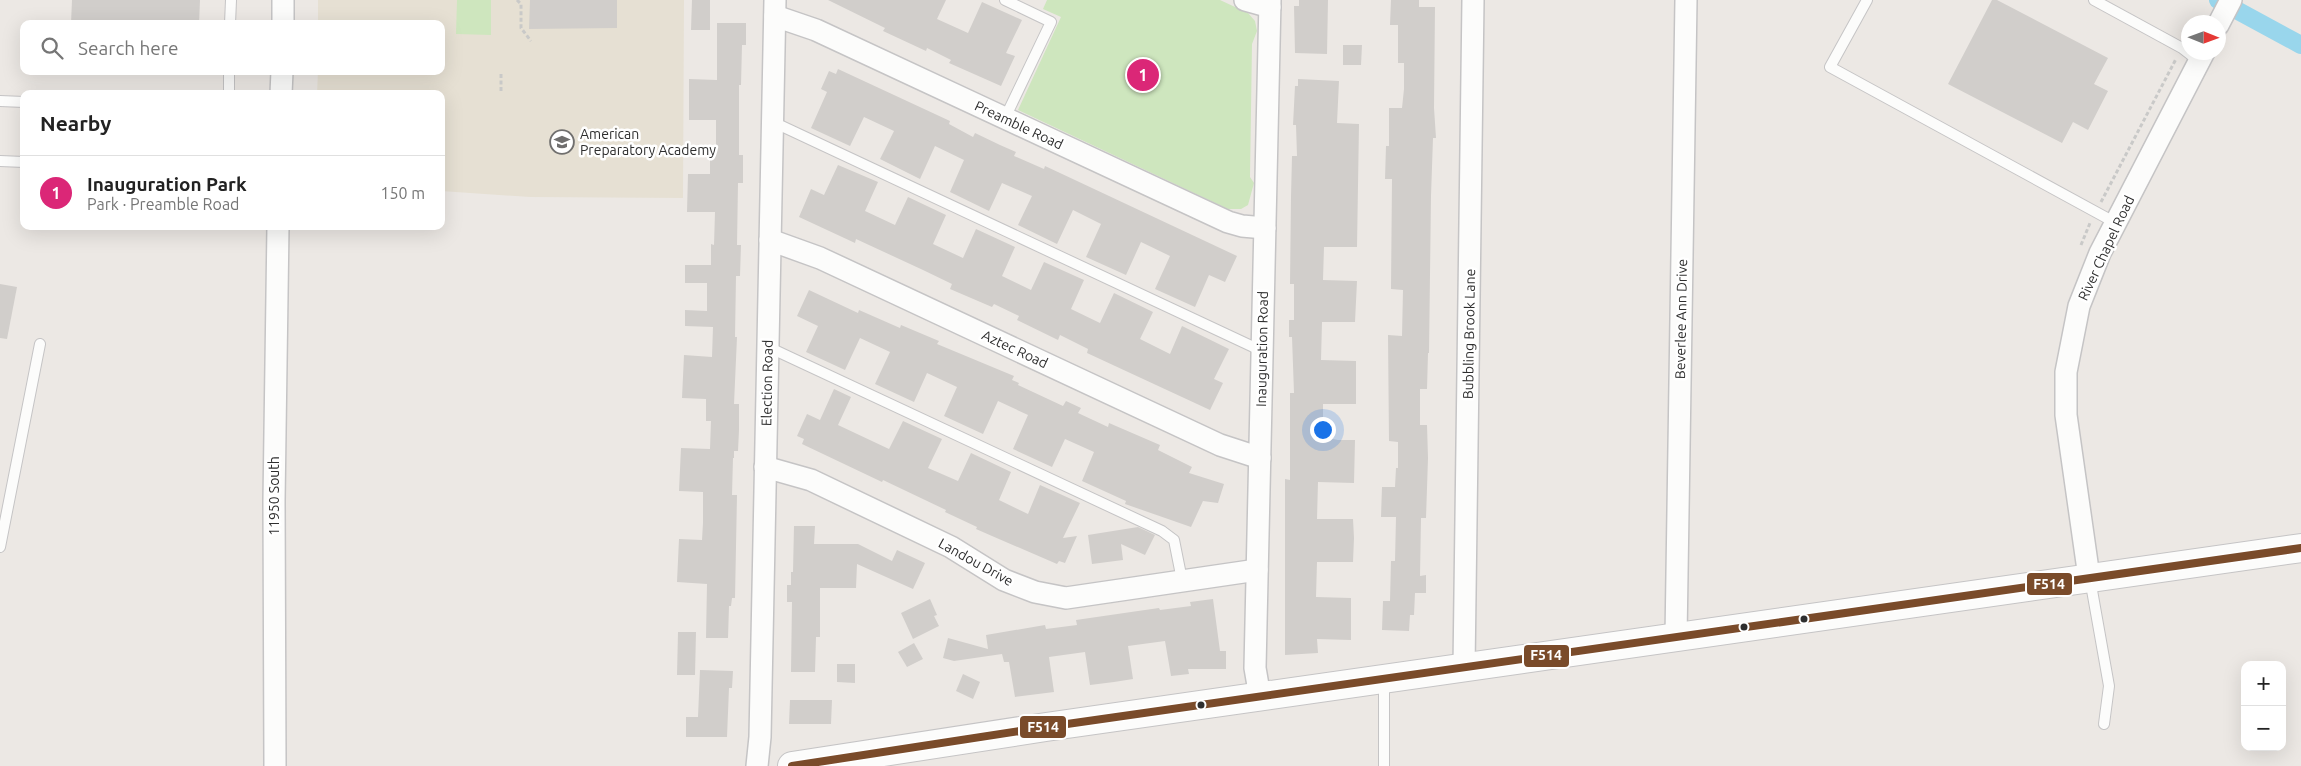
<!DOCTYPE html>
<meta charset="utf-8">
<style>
:root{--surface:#fff;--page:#f2f2f2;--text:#222;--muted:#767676;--line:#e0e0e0;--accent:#db2777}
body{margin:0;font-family:Ubuntu,sans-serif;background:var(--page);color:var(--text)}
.controls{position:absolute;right:15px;bottom:15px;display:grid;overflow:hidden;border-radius:10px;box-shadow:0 5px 20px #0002}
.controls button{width:45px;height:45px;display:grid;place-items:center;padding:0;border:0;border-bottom:1px solid var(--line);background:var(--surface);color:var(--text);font:25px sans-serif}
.compass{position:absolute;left:2181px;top:15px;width:45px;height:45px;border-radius:50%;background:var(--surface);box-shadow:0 5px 20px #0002;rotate:91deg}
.you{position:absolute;left:1322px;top:429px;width:18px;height:18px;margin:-12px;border:4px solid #fff;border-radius:50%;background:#1a73e8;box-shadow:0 0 0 8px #1a73e833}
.badge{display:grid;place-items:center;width:32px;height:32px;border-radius:50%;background:var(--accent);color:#fff;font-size:16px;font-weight:700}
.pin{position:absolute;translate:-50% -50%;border:2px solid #fff;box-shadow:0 1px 5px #0006}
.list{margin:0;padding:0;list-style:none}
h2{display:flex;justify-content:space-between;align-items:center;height:65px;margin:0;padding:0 20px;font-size:21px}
h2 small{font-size:16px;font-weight:400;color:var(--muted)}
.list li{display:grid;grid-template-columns:32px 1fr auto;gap:15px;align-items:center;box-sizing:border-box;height:75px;padding:0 20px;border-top:1px solid var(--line)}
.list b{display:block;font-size:19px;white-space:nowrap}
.list p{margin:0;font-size:16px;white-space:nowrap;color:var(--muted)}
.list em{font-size:16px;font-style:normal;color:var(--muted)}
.icon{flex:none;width:28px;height:28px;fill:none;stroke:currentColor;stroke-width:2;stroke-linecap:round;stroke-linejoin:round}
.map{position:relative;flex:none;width:2301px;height:766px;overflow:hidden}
.search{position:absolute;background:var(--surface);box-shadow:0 5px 20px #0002;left:20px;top:20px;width:425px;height:55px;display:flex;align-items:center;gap:12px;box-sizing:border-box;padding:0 18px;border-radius:10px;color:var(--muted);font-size:19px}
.panel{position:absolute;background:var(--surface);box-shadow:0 5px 20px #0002;left:20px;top:90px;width:425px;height:140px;border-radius:10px}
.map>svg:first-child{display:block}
.education{fill:#e6e0d3}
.green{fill:#cee6be}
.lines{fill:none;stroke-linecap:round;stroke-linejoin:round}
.canal{stroke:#99d6ec;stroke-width:18}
.building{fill:#d1cecb}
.lane-casing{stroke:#c5c4c5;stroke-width:12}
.street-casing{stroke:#c5c4c5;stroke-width:24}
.secondary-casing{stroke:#c5c4c5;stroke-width:30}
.path{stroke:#c9c9c8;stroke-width:3;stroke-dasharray:4 2.5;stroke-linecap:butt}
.lane{stroke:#fcfcfb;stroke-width:10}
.street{stroke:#fcfcfb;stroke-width:21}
.secondary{stroke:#fcfcfb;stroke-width:28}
.bus-1-casing{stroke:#fff;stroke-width:11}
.bus-1{stroke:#7a4b2a;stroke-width:8}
.bus-dot{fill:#2e2e2e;stroke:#fff;stroke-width:2}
.labels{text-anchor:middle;stroke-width:5;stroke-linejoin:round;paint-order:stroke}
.street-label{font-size:14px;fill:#2e2e2e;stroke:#fff}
.poi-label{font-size:14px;fill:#2e2e2e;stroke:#fff;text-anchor:start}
.line-badge{stroke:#fff;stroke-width:2}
.badge-label{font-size:14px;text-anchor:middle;font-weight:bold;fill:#fff}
</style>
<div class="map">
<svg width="2301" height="766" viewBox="0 0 2301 766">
<rect width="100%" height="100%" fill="#ece8e4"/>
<!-- education -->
<polygon class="education" points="318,0 684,0 683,198 530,197 441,191 441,94 317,94 318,71 441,71 441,24 318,24"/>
<!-- green -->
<g class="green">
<polygon points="457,0 491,0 491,35 456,34"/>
<polygon points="1047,0 1220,0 1248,13 1255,21 1257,31 1252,44 1250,177 1254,183 1248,205 1241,209 1228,209 1018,110 1061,17 1043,9"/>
</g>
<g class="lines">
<!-- canal -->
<polyline class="canal" points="2218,0 2301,45"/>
</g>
<!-- building -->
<g class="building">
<polygon points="72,0 200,0 199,24 71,24"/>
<polygon points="530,0 617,0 617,28 529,29"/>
<polygon points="692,0 710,0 710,30 691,30"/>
<polygon points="828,0 946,0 937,19 968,33 982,2 1022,20 1006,53 1015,56 1001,86 949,63 951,60 927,48 926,51 883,31 885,28"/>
<polygon points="1299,0 1328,0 1327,54 1295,53 1294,6 1299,6"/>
<polygon points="1391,0 1419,0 1419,7 1435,7 1434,108 1436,138 1433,138 1431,196 1429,353 1428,353 1427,389 1420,389 1420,425 1427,425 1428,458 1426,518 1421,518 1420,576 1426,575 1426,593 1415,593 1414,615 1410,615 1409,631 1382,630 1383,601 1390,601 1391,561 1395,561 1396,517 1381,517 1382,487 1395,487 1396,468 1398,468 1398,442 1389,441 1388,335 1402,336 1403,290 1391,289 1392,179 1385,179 1386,146 1389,146 1389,108 1402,108 1404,89 1404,63 1398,63 1398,25 1390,25"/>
<polygon points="1992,0 1997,0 2108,58 2094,84 2108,91 2088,130 2073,122 2062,143 1948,84"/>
<polygon points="717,23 746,23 746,45 742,45 741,85 739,85 739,155 743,155 743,183 738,183 737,245 741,245 740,276 736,276 735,337 737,337 734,404 739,404 739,430 738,451 734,451 734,458 733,458 732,495 737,495 735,598 732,598 731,606 729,606 728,638 706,638 707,584 677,582 679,539 702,540 703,523 703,492 679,491 681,448 710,449 711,421 706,421 706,399 682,398 684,355 712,357 713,327 685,326 685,310 707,311 707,283 685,283 685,265 711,265 711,244 714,245 715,212 687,212 688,174 710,174 710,155 716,155 716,120 689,120 689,79 717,80"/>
<polygon points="1343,45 1362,45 1361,65 1343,65"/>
<polygon points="838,69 950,121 949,124 973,137 975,133 1000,145 1016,152 1014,156 1044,169 1045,166 1060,173 1237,256 1225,282 1209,275 1195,307 1155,289 1170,256 1141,242 1126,275 1086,257 1101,224 1073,210 1057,244 1018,225 1032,196 1002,183 989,211 950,192 964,160 935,146 920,179 880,159 894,131 864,117 850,146 811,128 827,92 821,89 829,71 836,74"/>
<polygon points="1298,79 1339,81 1337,123 1359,124 1357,247 1324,247 1323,280 1357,281 1355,322 1322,322 1321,360 1356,361 1356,404 1323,404 1323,437 1338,440 1355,440 1354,483 1318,482 1317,519 1353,519 1354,538 1353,562 1317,562 1316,597 1351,598 1351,640 1317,639 1318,653 1285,655 1285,479 1290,480 1290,393 1294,393 1292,337 1289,337 1289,320 1294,320 1294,284 1290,284 1291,197 1292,156 1297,156 1296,125 1293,125 1295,86 1298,86"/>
<polygon points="838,165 878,182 865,211 895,225 908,197 946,215 933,244 963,258 976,229 1015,247 1002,276 1031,290 1044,262 1084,280 1071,309 1100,323 1114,293 1153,312 1140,339 1170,354 1182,326 1229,349 1214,379 1223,383 1210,410 1087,353 1088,349 1060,335 1058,340 1017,320 1019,316 994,304 992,307 950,289 952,284 923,270 856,239 855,243 799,217 811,189 824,195"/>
<polygon points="0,284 17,287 7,339 0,338"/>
<polygon points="809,290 858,313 859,310 900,328 901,325 939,341 937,344 1014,376 1012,380 1019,383 1018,385 1063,406 1066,401 1081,408 1078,413 1108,427 1109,423 1160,445 1158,450 1192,467 1189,473 1224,484 1218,503 1203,501 1191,527 1125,504 1126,501 1082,481 1094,452 1065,439 1052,467 1013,449 1028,415 998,401 983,434 944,416 957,387 927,373 914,402 875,384 890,352 860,338 845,370 806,352 818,326 797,316"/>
<polygon points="834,389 851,397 838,425 889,449 903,421 942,439 928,468 958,481 971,453 1011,472 999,500 1028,514 1040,485 1080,503 1063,538 1077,536 1065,563 1059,561 1057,564 992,536 976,529 977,527 945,512 946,510 883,480 882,482 802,444 804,439 797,436 807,414 820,420"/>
<polygon points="794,526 815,526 814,544 858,544 892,561 897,550 925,563 913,589 857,564 856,588 820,588 820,637 816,637 815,672 791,672 792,602 787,602 787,585 791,585 791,572 793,572"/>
<polygon points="1138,527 1155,535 1145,555 1121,544 1123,560 1092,564 1088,535"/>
<polygon points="930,599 937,615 934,616 939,626 913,639 901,613"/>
<polygon points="1213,599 1220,651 1226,651 1226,669 1188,669 1189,674 1171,676 1165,641 1128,646 1133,679 1114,682 1090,685 1085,652 1049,657 1054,692 1015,697 1009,662 1004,662 1002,654 954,661 943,658 948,638 988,649 986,635 1045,625 1046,629 1077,625 1076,620 1138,611 1159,608 1160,610 1191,606 1190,602"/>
<polygon points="678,632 696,632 695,675 677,675"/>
<polygon points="914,643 923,659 907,667 898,652"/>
<polygon points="837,664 855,664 855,683 837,682"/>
<polygon points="700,670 733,671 732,688 729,688 727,737 686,737 686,717 698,717"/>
<polygon points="963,674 980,682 973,699 956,691"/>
<polygon points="790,700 832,700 831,724 789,724"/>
</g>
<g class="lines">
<!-- lane casing -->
<g class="lane-casing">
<g id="lane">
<polyline points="1005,0 1051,22 1005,118"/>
<polyline points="1867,0 1830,67 2116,223"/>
<polyline points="2094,0 2182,48 2200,62"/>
<polyline points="230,24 231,0"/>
<polyline points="229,94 229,71"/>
<polyline points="0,101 24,102"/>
<polyline points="773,122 1262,351"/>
<polyline points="0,161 24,162"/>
<polyline points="768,347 1162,531 1174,540 1182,580"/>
<polyline points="0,547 40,344"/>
<polyline points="2090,579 2109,686 2104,724"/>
<polyline points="1384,766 1384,680"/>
</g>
</g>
<!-- street casing -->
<g class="street-casing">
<g id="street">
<polyline points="1245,0 1270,7"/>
<polyline points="775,16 816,30 1228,222 1242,226 1265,228"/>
<polyline points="283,24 283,0"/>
<polyline points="2218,25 2231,0"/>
<polyline points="281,94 282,71"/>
<polyline points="770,240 820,258 1220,445 1260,458"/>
<polyline points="765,467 811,480 951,547 1004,580 1035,592 1066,598 1257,570"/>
<polyline points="2089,577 2066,415 2066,372 2079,306 2100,253 2204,52"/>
<polyline points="1676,638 1686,0"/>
<polyline points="1464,668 1473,0"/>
<polyline points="1260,697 1255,668 1270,0"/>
<polyline points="275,766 274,501 278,226"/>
<polyline points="757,766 760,737 775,0"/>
</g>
</g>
<!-- secondary casing -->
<g class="secondary-casing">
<polyline id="secondary" points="792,766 1046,727 2301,548"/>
</g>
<!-- path -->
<g class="path">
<polyline points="517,0 521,4 521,28 531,41"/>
<polyline points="501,91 501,74"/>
<polyline points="2101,202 2176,59"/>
<polyline points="2081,245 2090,223"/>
</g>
<!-- lane -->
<use href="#lane" class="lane"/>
<!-- street -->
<use href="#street" class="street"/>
<!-- secondary -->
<use href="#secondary" class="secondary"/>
<!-- bus-1 casing -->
<g class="bus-1-casing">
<polyline id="bus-1" points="792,766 1046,727 2301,548"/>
</g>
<!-- bus-1 -->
<use href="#bus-1" class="bus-1"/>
</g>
<!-- icons -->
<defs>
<g id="school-ring" transform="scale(1.25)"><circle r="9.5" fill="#fff" stroke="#706f6e" stroke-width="1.5"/><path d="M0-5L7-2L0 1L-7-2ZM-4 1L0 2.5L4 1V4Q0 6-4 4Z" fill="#706f6e"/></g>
</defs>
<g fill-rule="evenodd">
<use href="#school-ring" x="562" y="142"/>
</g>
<!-- markers -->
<g class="bus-dot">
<circle cx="1804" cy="619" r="4.5"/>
<circle cx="1744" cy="627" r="4.5"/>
<circle cx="1201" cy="705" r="4.5"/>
</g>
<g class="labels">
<!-- street labels -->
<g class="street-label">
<text transform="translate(1019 125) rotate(25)" y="5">Preamble Road</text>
<text transform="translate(2106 248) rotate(-65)" y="5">River Chapel Road</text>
<text transform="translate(1681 319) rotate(-89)" y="5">Beverlee Ann Drive</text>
<text transform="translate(1469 334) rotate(-89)" y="5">Bubbling Brook Lane</text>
<text transform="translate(1015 349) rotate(25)" y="5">Aztec Road</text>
<text transform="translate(1262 349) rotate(-89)" y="5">Inauguration Road</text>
<text transform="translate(767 383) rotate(-89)" y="5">Election Road</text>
<text transform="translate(274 496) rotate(-90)" y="5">11950 South</text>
<text transform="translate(976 562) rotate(29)" y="5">Landou Drive</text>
</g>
<!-- poi labels -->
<g class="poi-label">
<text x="580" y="139">American<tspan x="580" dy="16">Preparatory Academy</tspan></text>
</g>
</g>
<g class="line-badge">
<rect x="2026" y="572" width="47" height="24" rx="5" fill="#7a4b2a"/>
<rect x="1523" y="644" width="47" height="24" rx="5" fill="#7a4b2a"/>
<rect x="1019" y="715" width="48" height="24" rx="5" fill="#7a4b2a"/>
</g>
<g class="badge-label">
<text x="2049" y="589">F514</text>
<text x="1546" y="660">F514</text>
<text x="1043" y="732">F514</text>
</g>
</svg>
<div class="controls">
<button>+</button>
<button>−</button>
</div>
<svg class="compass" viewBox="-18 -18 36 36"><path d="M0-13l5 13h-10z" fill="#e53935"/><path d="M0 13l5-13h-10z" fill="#767676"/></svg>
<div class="you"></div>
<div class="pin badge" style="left:1143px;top:75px">1</div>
<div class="search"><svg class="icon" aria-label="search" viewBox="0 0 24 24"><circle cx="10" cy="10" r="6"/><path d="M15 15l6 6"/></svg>Search here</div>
<section class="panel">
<h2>Nearby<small></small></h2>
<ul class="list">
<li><span class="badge">1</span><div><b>Inauguration Park</b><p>Park · Preamble Road</p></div><em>150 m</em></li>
</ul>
</section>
</div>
